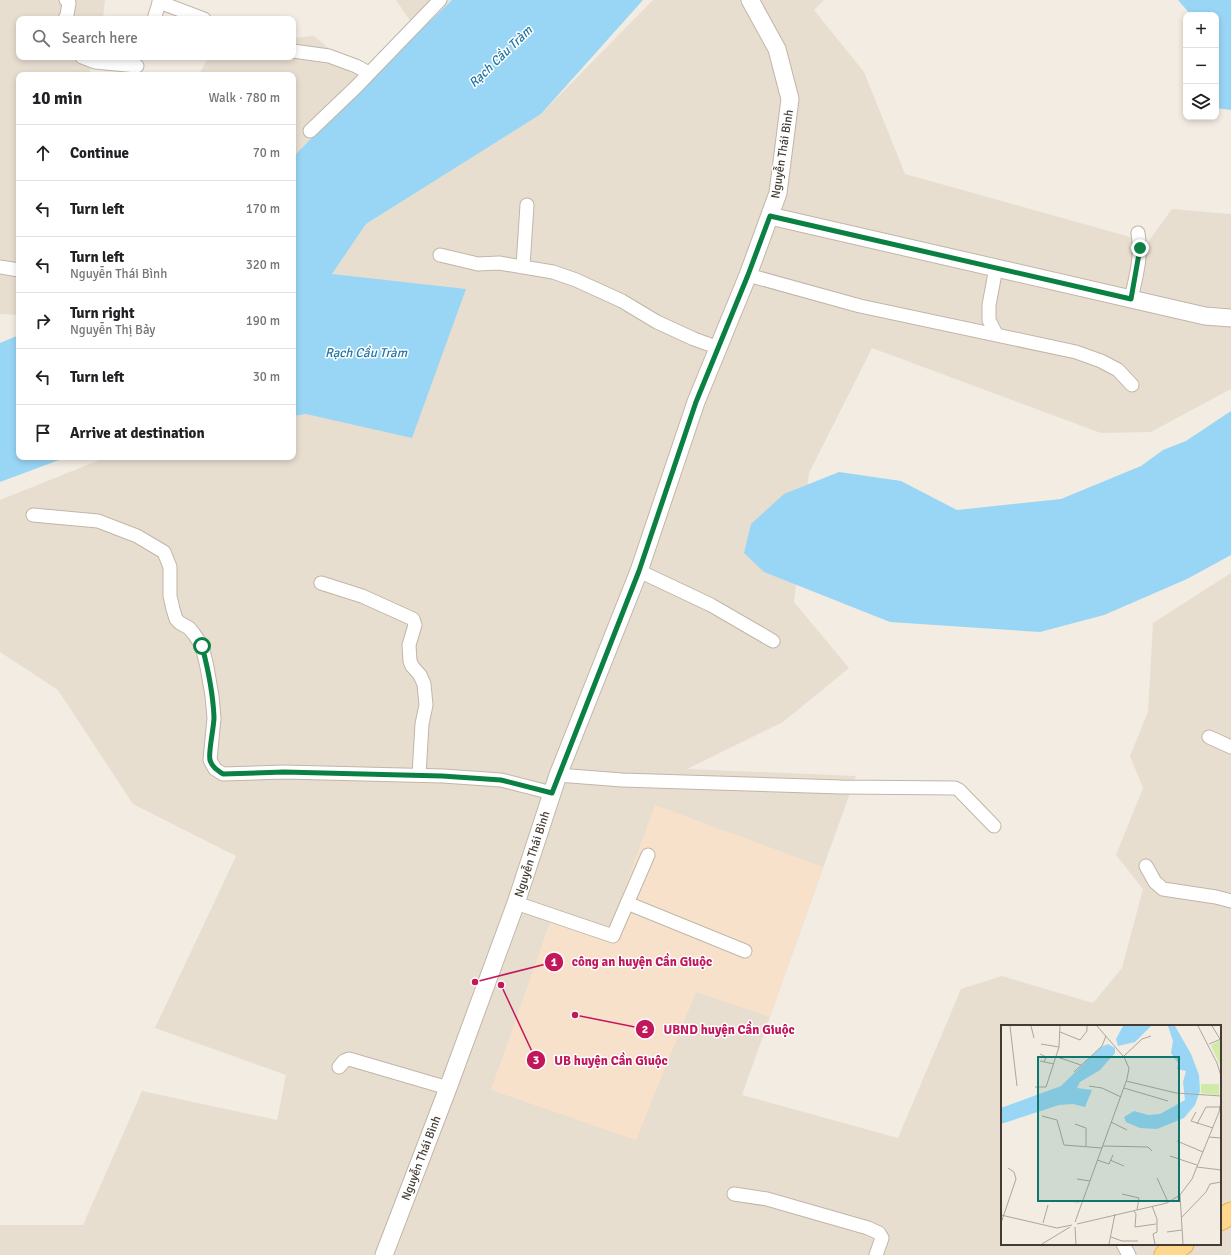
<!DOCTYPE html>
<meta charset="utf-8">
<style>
:root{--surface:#fff;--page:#f2f2f2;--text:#202124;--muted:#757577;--line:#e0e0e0}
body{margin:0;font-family:Signika,sans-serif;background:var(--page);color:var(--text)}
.controls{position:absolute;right:12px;top:12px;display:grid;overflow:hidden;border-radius:8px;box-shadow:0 2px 6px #0003}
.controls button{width:36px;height:36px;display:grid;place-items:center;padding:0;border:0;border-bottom:1px solid var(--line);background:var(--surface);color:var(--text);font:20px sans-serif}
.stop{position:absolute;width:12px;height:12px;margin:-9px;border:3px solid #0b8043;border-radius:50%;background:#fff}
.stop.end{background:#0b8043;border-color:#fff;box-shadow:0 1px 4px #0008}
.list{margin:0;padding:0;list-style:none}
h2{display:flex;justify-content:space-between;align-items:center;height:52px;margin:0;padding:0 16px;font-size:17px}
h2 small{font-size:13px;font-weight:400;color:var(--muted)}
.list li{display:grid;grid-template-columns:26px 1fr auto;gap:12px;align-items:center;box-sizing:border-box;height:56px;padding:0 16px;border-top:1px solid var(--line)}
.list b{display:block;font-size:15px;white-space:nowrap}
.list p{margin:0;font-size:13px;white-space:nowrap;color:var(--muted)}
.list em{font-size:13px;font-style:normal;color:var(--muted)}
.icon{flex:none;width:22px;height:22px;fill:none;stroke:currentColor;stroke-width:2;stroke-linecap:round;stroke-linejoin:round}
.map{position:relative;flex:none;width:1231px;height:1255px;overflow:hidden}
.search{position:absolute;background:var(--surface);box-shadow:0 2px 6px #0003;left:16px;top:16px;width:280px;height:44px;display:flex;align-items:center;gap:10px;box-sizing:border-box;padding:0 14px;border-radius:8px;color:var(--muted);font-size:15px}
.panel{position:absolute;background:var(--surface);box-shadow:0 2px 6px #0003;left:16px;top:72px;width:280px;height:388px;border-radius:8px}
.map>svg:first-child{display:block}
.residential{fill:#e7ded0;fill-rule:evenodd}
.commercial{fill:#f7e1cb}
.water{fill:#99d6f5}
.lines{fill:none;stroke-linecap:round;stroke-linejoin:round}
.minor-casing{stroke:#c1b6a7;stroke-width:15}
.tertiary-casing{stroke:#c1b6a7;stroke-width:19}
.primary-casing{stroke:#ebb357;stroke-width:23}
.minor{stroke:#fff;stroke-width:13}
.tertiary{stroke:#fff;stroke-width:17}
.primary{stroke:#ffd68e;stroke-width:21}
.route{stroke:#0b8043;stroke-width:5}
.labels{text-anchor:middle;stroke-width:3;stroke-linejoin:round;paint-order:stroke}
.street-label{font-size:12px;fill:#443c32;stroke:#fff}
.water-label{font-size:13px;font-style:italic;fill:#2378a6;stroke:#fff}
.inset-road{fill:none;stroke:#aca69c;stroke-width:1}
.view{fill:#0f766e;fill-opacity:0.15;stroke:#0f766e;stroke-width:2}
.inset-edge{fill:none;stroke:#443c32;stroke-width:2}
.leader{fill:none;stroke:#c2185b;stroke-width:1.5}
.callout-dot{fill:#c2185b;stroke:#fff;stroke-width:1.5}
.mark-label{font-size:12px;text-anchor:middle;font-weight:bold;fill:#fff}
.callout-label{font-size:13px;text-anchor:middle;font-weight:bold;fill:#c2185b;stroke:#fff;stroke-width:3;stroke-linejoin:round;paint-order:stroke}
</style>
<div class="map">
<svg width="1231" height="1255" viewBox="0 0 1231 1255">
<rect width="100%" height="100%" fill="#f2ece2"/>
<!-- residential -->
<g class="residential">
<polygon points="0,0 105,0 103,19 19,19 19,57 94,57 89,75 19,75 19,315 0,314"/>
<polygon points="396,0 451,0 418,32"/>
<path d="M653 0H824L814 10 864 72 905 174 1148 242 1172 209 1231 214V389L1151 432 1101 433 872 348 809 473 794 602 849 668 783 722 687 769 856 776 742 1095 898 1138 961 989 1002 976 1093 1003 1122 968 1143 889 1116 855 1143 788 1130 756 1148 712 1153 623 1231 573V1255H0V1225H83L142 1091 277 1120 286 1075 155 1028 236 856 133 804 58 690 0 652V500L107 457H293V416L306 414 331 275 366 224 541 114ZM1002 1026H1220V1244H1002Z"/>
<polygon points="314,36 368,81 293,157 293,75 199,75 208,57 293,57 293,38"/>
</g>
<!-- commercial -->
<polygon class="commercial" points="655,805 823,867 770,1017 696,992 636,1140 491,1090 554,911 610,929"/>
<!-- water -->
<g class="water">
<polygon points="452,0 643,0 541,114 366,224 332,274 466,289 412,438 306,414 293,416 293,157 368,81"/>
<polygon points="1178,0 1231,0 1231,110 1216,108 1216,58 1217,53 1216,51 1216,15 1191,15"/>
<polygon points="19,335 19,457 67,457 0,482 0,343"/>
<polygon points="1231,411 1231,555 1187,579 1104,615 1040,632 890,622 764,572 744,553 751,524 784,494 839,472 901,481 957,510 1061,499 1141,466 1163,450 1186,441"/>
</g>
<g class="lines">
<!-- minor casing -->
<g class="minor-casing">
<g id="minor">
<polyline points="159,2 204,19"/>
<polyline points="65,19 67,15 69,3 66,0"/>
<polyline points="154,19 160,0"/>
<polyline points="293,51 329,56 356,66 369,73"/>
<polyline points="82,57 95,62 137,66"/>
<polyline points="310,131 356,87 440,0"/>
<polyline points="440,255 478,264 499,263 553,272 576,280 622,301 657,322 694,339 719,348"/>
<polyline points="523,266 527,205"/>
<polyline points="0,267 19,270"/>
<polyline points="996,268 989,305 989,320 996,334"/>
<polyline points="748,275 860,306 1076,352 1101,361 1118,370 1132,385"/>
<path d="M1131 299C1136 277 1142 256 1138 233"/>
<polyline points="33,515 98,521 137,536 164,552 170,567 170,596 173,609 176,619 180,623 189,628 194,634 202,646 207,667 212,696 214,718 210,760 215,769 223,774 284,772 443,776 501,780 552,793"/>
<polyline points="639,571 711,605 773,641"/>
<polyline points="321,583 362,596 413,619 415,625 409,645 410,661 412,666 420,675 424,684 426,705 422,724 419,775"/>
<polyline points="1209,737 1231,747"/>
<polyline points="558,775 622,780 841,787 955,788 959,790 994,826"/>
<polyline points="1146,866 1155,882 1163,889 1216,897 1231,901"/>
<polyline points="516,903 613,936 648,855"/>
<polyline points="627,903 745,951"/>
<polyline points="339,1067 344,1061 349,1059 448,1088"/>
<polyline points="734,1194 767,1199 868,1228 879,1233 882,1238 876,1255"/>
<polyline points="1123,1244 1129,1255"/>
</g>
</g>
<!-- tertiary casing -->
<g class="tertiary-casing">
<g id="tertiary">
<polyline points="770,216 1205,316 1231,318"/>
<polyline points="384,1255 448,1088 516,903 558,775 639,571 696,402 748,275 778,193 790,99 777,49 750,0"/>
</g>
</g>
<!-- primary casing -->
<g class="primary-casing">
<g id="primary">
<polyline points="1220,1220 1231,1213"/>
<polyline points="1165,1255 1183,1244"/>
</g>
</g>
<!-- minor -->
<use href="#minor" class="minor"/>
<!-- tertiary -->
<use href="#tertiary" class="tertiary"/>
<!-- primary -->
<use href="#primary" class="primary"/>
</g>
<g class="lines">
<!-- route -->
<path class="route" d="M202 646C208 669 213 693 214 717 214 728 208 752 210 760 212 767 217 770 223 774L284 772 442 776 501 780 552 793 639 571 696 402 748 275 770 216 1131 299 1140 248"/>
</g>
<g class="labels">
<!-- street labels -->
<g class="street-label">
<text transform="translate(782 154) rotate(-81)" y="4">Nguyễn Thái Bình</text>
<text transform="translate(532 854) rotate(-72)" y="4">Nguyễn Thái Bình</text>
<text transform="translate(421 1158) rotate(-69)" y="4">Nguyễn Thái Bình</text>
</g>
<!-- water labels -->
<g class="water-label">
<text transform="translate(500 56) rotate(-44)" y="5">Rạch Cầu Tràm</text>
<text x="366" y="357">Rạch Cầu Tràm</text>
</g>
</g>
<!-- overview -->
<g transform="translate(1001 1025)">
<rect width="220" height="220" fill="#f2ece2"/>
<path d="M220 15V40H219L210 20ZM200 59H218V70L200 68Z" fill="#d1eaa7"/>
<path d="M122 1H150L134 17 117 21 115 14ZM167 1H174L190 29 198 50 199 66 194 80 183 93 156 104 139 103 125 97 123 92 133 86 147 90 159 89 184 75 182 57 185 46 176 44 177 38 170 28 172 16ZM107 19 114 23V28L99 45 79 57 76 63 91 65 84 82 72 79 58 80 0 99V83L60 61 100 22Z" fill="#99d6f5"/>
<path class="inset-road" d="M9 1 16 61M30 1 33 13M211 1 219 14M59 7 79 15 86 6V1M40 19 58 22M208 19 220 14M39 29 45 32 43 37M123 31 141 14 150 11M56 32 80 40M39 36 53 39M73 47 101 21 105 11M125 56 175 68 220 71M88 61 101 63 120 72M34 62H45L58 22 59 1M123 63 167 76M195 87 190 96 212 103M41 91 56 95 63 120 101 123M110 97 126 105M74 99 85 103V121M196 99 205 82H219M208 112 220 113M176 116 202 127M101 121 147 122 151 126M169 131 196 140M96 135 108 139 112 130M109 135 123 141M196 142 220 145M156 153 167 177M76 154 89 156M121 169 138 173 136 185M179 170 182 219M66 176 78 177M151 181 156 194V207L152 209 154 219M133 186 135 189 134 202 155 199M0 190 56 203 71 200M181 192 205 167 209 159 220 157M74 197 126 54 128 43 123 32 96 1M0 198 15 154 13 147 7 143M42 198 47 180M76 199 166 178 179 170 191 154 218 87 220 76V51L216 38 197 1M74 202 75 219M166 207 181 205M110 212 121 216H137M41 219 69 202M108 219 114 189"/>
<path class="view" d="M37 32H178V176H37Z"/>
<rect width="220" height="220" class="inset-edge"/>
</g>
<!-- callouts -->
<path class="leader" d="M475 982L554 962M575 1015L645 1029M501 985L536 1060"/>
<g class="callout-dot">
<circle cx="475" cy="982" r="4"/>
<circle cx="575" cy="1015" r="4"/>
<circle cx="501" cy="985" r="4"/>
<circle cx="554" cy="962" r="10"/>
<circle cx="645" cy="1029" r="10"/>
<circle cx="536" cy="1060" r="10"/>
</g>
<g class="mark-label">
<text x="554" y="966">1</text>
<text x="645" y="1033">2</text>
<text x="536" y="1064">3</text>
</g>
<g class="callout-label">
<text x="642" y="966">công an huyện Cần Giuộc</text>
<text x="729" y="1034">UBND huyện Cần Giuộc</text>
<text x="611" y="1065">UB huyện Cần Giuộc</text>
</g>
</svg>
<div class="controls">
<button>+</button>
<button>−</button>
<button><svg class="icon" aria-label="layers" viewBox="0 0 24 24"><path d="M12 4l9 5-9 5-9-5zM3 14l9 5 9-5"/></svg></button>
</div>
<div class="stop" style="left:202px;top:646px"></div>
<div class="stop end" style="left:1140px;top:248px"></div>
<div class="search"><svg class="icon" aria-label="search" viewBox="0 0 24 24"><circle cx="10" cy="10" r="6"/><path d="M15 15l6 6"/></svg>Search here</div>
<section class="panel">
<h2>10 min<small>Walk · 780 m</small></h2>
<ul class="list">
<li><svg class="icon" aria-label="ahead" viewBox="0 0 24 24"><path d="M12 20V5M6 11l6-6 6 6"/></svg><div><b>Continue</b></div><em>70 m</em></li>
<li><svg class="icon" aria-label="left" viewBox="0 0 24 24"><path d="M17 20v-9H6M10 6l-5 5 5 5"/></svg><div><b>Turn left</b></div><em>170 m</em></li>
<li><svg class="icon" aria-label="left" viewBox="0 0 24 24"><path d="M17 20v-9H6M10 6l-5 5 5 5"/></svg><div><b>Turn left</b><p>Nguyễn Thái Bình</p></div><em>320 m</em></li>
<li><svg class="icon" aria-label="right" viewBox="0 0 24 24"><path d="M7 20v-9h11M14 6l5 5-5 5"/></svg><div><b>Turn right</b><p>Nguyễn Thị Bảy</p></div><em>190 m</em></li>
<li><svg class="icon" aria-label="left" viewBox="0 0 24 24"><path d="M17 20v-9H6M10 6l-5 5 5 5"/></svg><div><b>Turn left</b></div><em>30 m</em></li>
<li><svg class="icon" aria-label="arrive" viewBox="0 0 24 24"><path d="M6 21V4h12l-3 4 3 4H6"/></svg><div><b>Arrive at destination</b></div></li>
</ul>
</section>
</div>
